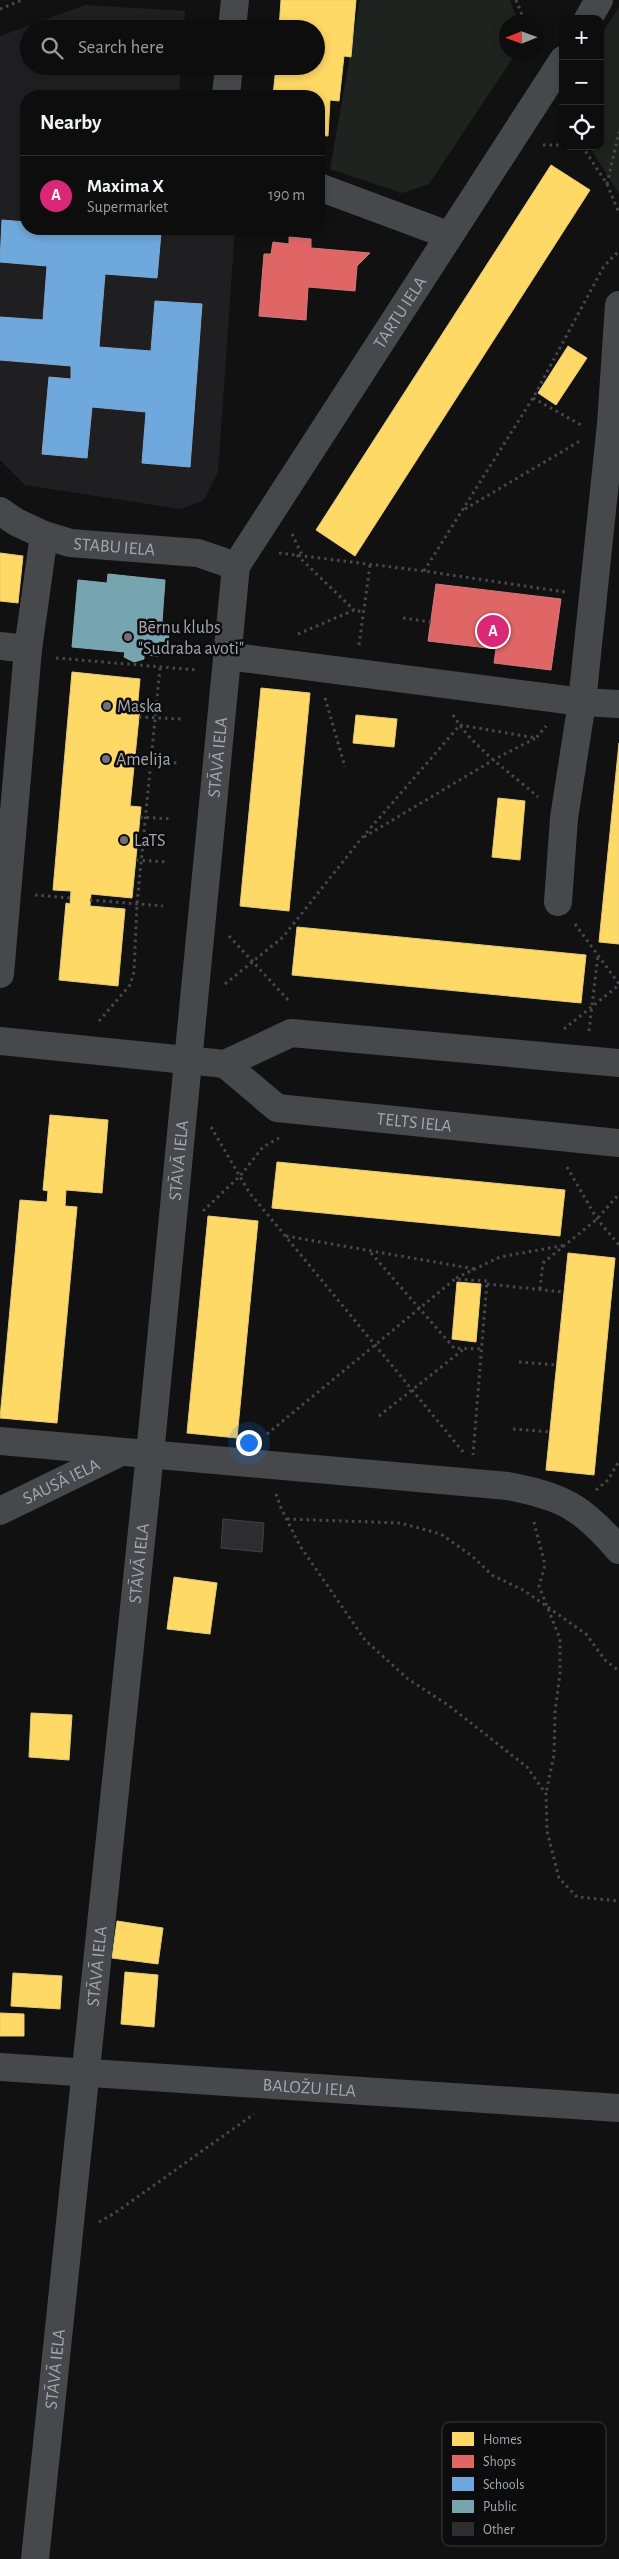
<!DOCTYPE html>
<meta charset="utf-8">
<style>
:root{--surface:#0d0d0e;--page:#161617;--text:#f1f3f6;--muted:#9a9c9e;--line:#2d2d2e;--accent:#db2777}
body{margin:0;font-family:"Alegreya Sans",sans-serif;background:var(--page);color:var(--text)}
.controls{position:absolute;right:15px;top:15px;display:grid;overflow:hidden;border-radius:10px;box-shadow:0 2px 8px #0003}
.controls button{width:45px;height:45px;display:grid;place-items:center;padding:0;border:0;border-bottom:1px solid var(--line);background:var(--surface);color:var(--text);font:25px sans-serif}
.compass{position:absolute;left:499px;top:15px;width:45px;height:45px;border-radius:50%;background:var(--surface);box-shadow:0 2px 8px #0003;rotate:269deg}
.you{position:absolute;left:248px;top:1442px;width:18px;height:18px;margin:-12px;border:4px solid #fff;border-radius:50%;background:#1a73e8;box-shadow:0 0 0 8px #1a73e833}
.badge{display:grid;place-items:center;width:32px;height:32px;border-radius:50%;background:var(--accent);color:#fff;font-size:16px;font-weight:700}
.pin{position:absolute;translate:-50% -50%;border:2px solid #fff;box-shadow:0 1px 5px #0006}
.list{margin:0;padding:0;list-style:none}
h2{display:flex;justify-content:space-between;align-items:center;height:65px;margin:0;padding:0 20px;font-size:21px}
h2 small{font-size:16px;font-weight:400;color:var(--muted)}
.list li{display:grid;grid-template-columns:32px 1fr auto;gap:15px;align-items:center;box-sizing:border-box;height:80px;padding:0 20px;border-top:1px solid var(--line)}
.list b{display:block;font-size:19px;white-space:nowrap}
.list p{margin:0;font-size:16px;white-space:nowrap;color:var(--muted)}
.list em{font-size:16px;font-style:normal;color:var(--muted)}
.icon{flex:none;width:28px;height:28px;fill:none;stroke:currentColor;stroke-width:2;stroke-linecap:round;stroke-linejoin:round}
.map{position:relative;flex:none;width:619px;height:2559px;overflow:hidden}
.search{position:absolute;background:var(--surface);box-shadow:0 2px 8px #0003;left:20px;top:20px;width:305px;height:55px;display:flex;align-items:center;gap:12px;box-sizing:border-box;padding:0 18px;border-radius:28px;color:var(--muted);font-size:19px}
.panel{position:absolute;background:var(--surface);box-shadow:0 2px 8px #0003;left:20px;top:90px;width:305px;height:145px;border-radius:20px}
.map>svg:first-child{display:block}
.built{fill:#1f1e20}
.green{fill:#1e231f}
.homes{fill:#ffd966;stroke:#e4ca7c}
.shops{fill:#e06666;stroke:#ce797c}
.schools{fill:#6fa8dc;stroke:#7fa7cf}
.public{fill:#76a5af;stroke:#84a5b0}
.building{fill:#2d2d2f;stroke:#414245}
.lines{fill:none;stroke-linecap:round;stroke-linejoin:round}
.path{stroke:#49494d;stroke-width:3;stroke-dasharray:2.5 4;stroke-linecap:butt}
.minor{stroke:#47484b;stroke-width:28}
.poi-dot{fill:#717279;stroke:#0c0c0d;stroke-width:2}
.labels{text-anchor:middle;stroke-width:5;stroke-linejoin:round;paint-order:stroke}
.street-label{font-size:18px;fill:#a4a6b1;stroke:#0c0c0d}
.poi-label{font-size:18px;fill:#a4a6b1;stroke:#0c0c0d;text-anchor:start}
.key{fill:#0c0c0d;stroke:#3a3a3e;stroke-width:1}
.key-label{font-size:14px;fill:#a4a6b1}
</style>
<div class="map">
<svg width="619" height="2559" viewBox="0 0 619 2559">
<rect width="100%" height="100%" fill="#111112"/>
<!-- built -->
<polygon class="built" points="85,5 185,11 184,29 29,29 29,66 181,66 179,96 26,96 26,229 235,229 218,472 203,501 180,509 25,485 0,460 0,36"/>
<!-- green -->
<g class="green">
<polygon points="360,0 510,0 518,22 506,22 506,52 516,53 429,184 402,193 330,169"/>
<polygon points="619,7 619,194 589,146 600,146 600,36"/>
</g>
<!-- homes -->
<g class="homes">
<polygon points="281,0 356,0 351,57 344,56 339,101 330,100 328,136 319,135 319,96 273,96 276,66 316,66 316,29 279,29"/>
<polygon points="551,165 590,190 355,556 316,530"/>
<polygon points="568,346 587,358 556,405 538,393"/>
<polygon points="0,553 23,556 18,603 0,601"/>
<polygon points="72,672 140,679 137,711 140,711 139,717 130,806 141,807 132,898 91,894 90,906 125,909 118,986 59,980 66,903 70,904 71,891 53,890"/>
<polygon points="261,688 310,693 289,911 240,906"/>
<polygon points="356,715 397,719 394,747 353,743"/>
<polygon points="619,743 619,944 599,942"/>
<polygon points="498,798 525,801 520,860 492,857"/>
<polygon points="297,927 586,955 581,1003 292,975"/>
<polygon points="50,1115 108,1120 102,1193 66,1190 65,1206 77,1207 57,1423 0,1418 20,1200 47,1202 48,1191 43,1190"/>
<polygon points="277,1162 565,1190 560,1236 272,1208"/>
<polygon points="208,1216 258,1221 237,1438 187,1433"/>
<polygon points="568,1253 615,1258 594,1475 546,1470"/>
<polygon points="457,1282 481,1284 476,1342 452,1339"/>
<polygon points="174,1577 217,1583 210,1634 167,1629"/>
<polygon points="31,1713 72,1715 69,1760 29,1757"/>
<polygon points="117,1921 163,1928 158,1964 112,1958"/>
<polygon points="125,1972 158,1975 154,2027 121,2024"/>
<polygon points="13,1973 62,1976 60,2009 11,2006"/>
<polygon points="0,2013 24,2014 24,2036 0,2036"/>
</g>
<!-- shops -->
<g class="shops">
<polygon points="289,237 311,239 311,248 370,253 357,266 355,291 308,287 306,320 259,316 264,254 271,254 273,242 289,244"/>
<polygon points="436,584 561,599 551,670 494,663 496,649 428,641"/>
</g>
<!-- schools -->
<polygon class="schools" points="2,220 26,222 26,229 106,229 161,233 157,278 105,274 99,347 151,351 155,301 202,304 190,467 142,463 146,412 92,407 87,458 42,454 49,377 71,379 71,366 0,360 0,317 43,320 47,266 0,262"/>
<!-- public -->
<polygon class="public" points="108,574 165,580 162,622 170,623 168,642 159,641 158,656 144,655 144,659 134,662 124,657 125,652 72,647 78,580 107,583"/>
<!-- building -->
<polygon class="building" points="223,1519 264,1523 262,1552 221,1548"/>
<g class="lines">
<!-- path -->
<g class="path">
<polyline points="516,0 525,22"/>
<polyline points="0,9 22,0"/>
<polyline points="543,145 563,145"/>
<polyline points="582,146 607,184 619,213"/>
<polyline points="607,184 619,132"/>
<polyline points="533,398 581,425"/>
<polyline points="465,509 580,441"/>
<polyline points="292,534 302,555"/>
<polyline points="279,553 424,571 565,592"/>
<polyline points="297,555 354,610"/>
<polyline points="424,571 533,398 604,266 619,251"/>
<polyline points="403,618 431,622"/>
<polyline points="298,634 354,610 364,612"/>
<polyline points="359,645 370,565"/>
<polyline points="56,658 197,670"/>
<polyline points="325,698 345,767"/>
<path d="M453 715C472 747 510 772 538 797"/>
<polyline points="139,717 181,719"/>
<polyline points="135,760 177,763"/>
<polyline points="140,817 172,819"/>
<polyline points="364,837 495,759 536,738"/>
<polyline points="136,860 167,862"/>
<polyline points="35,895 70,898"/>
<polyline points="90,900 163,906"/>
<polyline points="575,924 619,984"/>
<polyline points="229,936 290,1002"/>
<polyline points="225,984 283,937 361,839 460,725 536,738 546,726"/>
<polyline points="99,1021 130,985 134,972 137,904 160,668"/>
<polyline points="564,1029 619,985"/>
<polyline points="589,1031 598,955"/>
<polyline points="211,1127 249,1192 464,1453"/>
<polyline points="567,1167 597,1219 619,1245"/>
<polyline points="203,1211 240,1176 263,1147 279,1138"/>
<polyline points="286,1236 475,1269"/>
<polyline points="371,1253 454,1348 481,1349"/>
<polyline points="456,1278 500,1257 566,1245"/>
<polyline points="487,1284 563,1292"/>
<polyline points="540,1289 543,1263 597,1219 619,1194"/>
<polyline points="519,1362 556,1365"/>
<polyline points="379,1416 464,1349"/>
<polyline points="513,1429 550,1432"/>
<polyline points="267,1434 455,1279 487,1281 473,1455"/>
<polyline points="596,1490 608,1480 619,1461"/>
<polyline points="276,1494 281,1508 300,1546 365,1640 408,1679 448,1705 527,1767 546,1794 547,1831 559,1878 577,1897 619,1901"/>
<polyline points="287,1519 400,1523 441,1534 472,1556 492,1575 525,1591 586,1634 605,1660 619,1671"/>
<polyline points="534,1522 545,1565 539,1586 560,1639 560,1673 555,1712 554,1755 546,1793"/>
<polyline points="99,2222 115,2213 254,2114"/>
</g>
<!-- minor -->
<g class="minor">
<polyline points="588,19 599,0"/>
<polyline points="232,29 235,0"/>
<polyline points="226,96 229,66"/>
<polyline points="319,187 448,235"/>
<path id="s1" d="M0 511 16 522 44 535 70 543 198 553 236 566"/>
<polyline points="0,646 28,649"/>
<polyline points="227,656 582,702 619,704"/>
<polyline points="558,902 564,818 582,702 611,424 619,305"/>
<polyline points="0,974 28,649 44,535"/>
<polyline points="0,1041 225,1064 291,1033 619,1063"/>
<path id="s2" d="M225 1064 277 1108 619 1143"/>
<path d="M0 1441 508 1486C564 1497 582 1507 619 1550"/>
<path id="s3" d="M0 1511 119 1453"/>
<path id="s4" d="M0 2067 619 2108"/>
<path id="s5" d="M35 2559 150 1454 236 566 563 60"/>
</g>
</g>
<!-- markers -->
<g class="poi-dot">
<circle cx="128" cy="637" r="5"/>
<circle cx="107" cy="706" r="5"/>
<circle cx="106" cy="759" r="5"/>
<circle cx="124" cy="840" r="5"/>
</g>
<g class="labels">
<!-- street labels -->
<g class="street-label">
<text dy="6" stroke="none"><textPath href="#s5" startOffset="2305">TARTU IELA</textPath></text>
<text dy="6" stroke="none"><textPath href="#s1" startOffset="122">STABU IELA</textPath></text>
<text dy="6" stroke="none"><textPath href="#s5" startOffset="1811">STĀVĀ IELA</textPath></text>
<text dy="6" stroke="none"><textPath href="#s2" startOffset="206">TELTS IELA</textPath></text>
<text dy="6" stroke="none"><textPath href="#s5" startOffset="1406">STĀVĀ IELA</textPath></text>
<text dy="6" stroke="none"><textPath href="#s3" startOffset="68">SAUSĀ IELA</textPath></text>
<text dy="6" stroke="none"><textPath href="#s5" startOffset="1001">STĀVĀ IELA</textPath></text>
<text dy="6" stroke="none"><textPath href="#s5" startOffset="596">STĀVĀ IELA</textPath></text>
<text dy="6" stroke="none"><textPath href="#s4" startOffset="310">BALOŽU IELA</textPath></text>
<text dy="6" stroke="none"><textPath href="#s5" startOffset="191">STĀVĀ IELA</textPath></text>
</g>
<!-- poi labels -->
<g class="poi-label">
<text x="138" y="633">Bērnu klubs<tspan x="138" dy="21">"Sudraba avoti"</tspan></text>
<text x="117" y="712">Maska</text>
<text x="116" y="765">Amelija</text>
<text x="134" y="846">LaTS</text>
</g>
</g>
<!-- legend -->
<rect x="442" y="2422" width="164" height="124" rx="8" class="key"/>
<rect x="452" y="2432" width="22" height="14" fill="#ffd966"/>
<rect x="452" y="2455" width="22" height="13" fill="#e06666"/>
<rect x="452" y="2477" width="22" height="14" fill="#6fa8dc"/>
<rect x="452" y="2500" width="22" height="13" fill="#76a5af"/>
<rect x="452" y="2522" width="22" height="14" fill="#2d2d2f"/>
<g class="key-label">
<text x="483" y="2444">Homes</text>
<text x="483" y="2466">Shops</text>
<text x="483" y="2489">Schools</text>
<text x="483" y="2511">Public</text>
<text x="483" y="2534">Other</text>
</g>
</svg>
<div class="controls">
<button>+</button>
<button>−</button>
<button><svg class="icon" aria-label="locate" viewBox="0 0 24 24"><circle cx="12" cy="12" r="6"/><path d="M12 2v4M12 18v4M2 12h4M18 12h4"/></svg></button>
</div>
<svg class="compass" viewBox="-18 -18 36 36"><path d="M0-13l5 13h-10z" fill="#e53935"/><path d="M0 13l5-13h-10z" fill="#9a9c9e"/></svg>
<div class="you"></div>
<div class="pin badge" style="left:493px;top:631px">A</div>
<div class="search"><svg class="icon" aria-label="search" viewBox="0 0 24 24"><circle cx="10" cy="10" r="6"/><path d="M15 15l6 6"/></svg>Search here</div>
<section class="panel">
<h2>Nearby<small></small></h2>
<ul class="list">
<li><span class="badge">A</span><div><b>Maxima X</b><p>Supermarket</p></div><em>190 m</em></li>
</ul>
</section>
</div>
